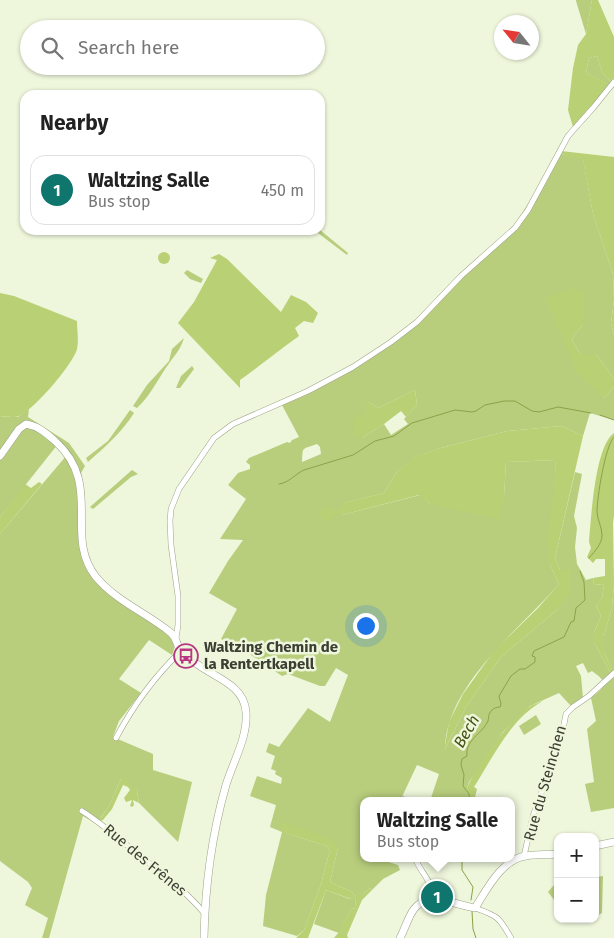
<!DOCTYPE html>
<meta charset="utf-8">
<style>
:root{--surface:#fff;--page:#f6f6f6;--text:#222;--muted:#767676;--line:#e0e0e0;--accent:#0f766e}
body{margin:0;font-family:"Fira Sans",sans-serif;background:var(--page);color:var(--text)}
.controls{position:absolute;right:15px;bottom:15px;display:grid;overflow:hidden;border-radius:10px;box-shadow:0 1px 4px #0004}
.controls button{width:45px;height:45px;display:grid;place-items:center;padding:0;border:0;border-bottom:1px solid var(--line);background:var(--surface);color:var(--text);font:25px sans-serif}
.compass{position:absolute;left:494px;top:15px;width:45px;height:45px;border-radius:50%;background:var(--surface);box-shadow:0 1px 4px #0004;rotate:300deg}
.you{position:absolute;left:365px;top:625px;width:18px;height:18px;margin:-12px;border:4px solid #fff;border-radius:50%;background:#1a73e8;box-shadow:0 0 0 8px #1a73e833}
.badge{display:grid;place-items:center;width:32px;height:32px;border-radius:50%;background:var(--accent);color:#fff;font-size:16px;font-weight:700}
.pin{position:absolute;translate:-50% -50%;border:2px solid #fff;box-shadow:0 1px 5px #0006}
.popup{position:absolute;left:360px;top:797px;width:155px;height:65px;box-sizing:border-box;display:grid;place-content:center;border-radius:10px;background:var(--surface);filter:drop-shadow(0 1px 4px #0005);font-size:16px;white-space:nowrap;color:var(--muted)}
.popup b{font-size:19px;color:var(--text)}
.popup::after{content:'';position:absolute;left:50%;top:100%;margin-left:-10px;border:10px solid transparent;border-top-color:var(--surface)}
.list{margin:0;padding:0;list-style:none}
h2{display:flex;justify-content:space-between;align-items:center;height:65px;margin:0;padding:0 20px;font-size:21px}
h2 small{font-size:16px;font-weight:400;color:var(--muted)}
.list li{display:grid;grid-template-columns:32px 1fr auto;gap:15px;align-items:center;box-sizing:border-box;height:70px;margin:0 10px 10px;padding:0 10px;border:1px solid var(--line);border-radius:15px}
.list b{display:block;font-size:19px;white-space:nowrap}
.list p{margin:0;font-size:16px;white-space:nowrap;color:var(--muted)}
.list em{font-size:16px;font-style:normal;color:var(--muted)}
.icon{flex:none;width:28px;height:28px;fill:none;stroke:currentColor;stroke-width:2;stroke-linecap:round;stroke-linejoin:round}
.map{position:relative;flex:none;width:614px;height:938px;overflow:hidden}
.search{position:absolute;background:var(--surface);box-shadow:0 1px 4px #0004;left:20px;top:20px;width:305px;height:55px;display:flex;align-items:center;gap:12px;box-sizing:border-box;padding:0 18px;border-radius:28px;color:var(--muted);font-size:19px}
.panel{position:absolute;background:var(--surface);box-shadow:0 1px 4px #0004;left:20px;top:90px;width:305px;height:145px;border-radius:15px}
.map>svg:first-child{display:block}
.green{fill:#b8ce7d;fill-rule:evenodd}
.forest{fill:#b9d075}
.lines{fill:none;stroke-linecap:round;stroke-linejoin:round}
.stream{stroke:#8ca248;stroke-width:1}
.street-casing{stroke:#9ca48a;stroke-width:6}
.secondary-casing{stroke:#9ca48a;stroke-width:8}
.street{stroke:#fff;stroke-width:5}
.secondary{stroke:#fff;stroke-width:7}
.labels{text-anchor:middle;stroke-width:5;stroke-linejoin:round;paint-order:stroke}
.poi-label{font-size:15px;font-weight:bold;fill:#3b3e33;stroke:#eef6db;text-anchor:start}
.street-label{font-size:15px;fill:#3b3e33;stroke:#eef6db}
.water-label{font-size:16px;font-style:italic;fill:#465413;stroke:#eef6db}
</style>
<div class="map">
<svg width="614" height="938" viewBox="0 0 614 938">
<rect width="100%" height="100%" fill="#eef6db"/>
<!-- green -->
<g class="green">
<polygon points="576,0 592,0 586,34 576,1"/>
<path d="M597 56 602 72 610 81 614 77V87L565 143 561 154 583 159 593 214 613 274 614 300 611 323 614 335V379L596 354H580L572 340 574 335 583 325 546 297 604 398 614 387V420L590 413 583 436 562 426 507 431 441 448 415 457 396 473 384 493 345 503 342 515 420 495 430 504 504 496 506 462 556 460 550 565 559 584C520 629 446 685 445 749L466 707 501 657 558 609 570 570H560L555 558 575 472 582 474 574 516 577 528 575 547 577 564 586 580 593 578 594 585 604 584 602 598 596 606 601 616 594 633V642L610 672 612 670 604 652V636L612 607 614 585V808L591 812 585 784 594 782 587 729 596 721 591 698C606 685 610 684 592 671L588 673 583 663 576 666 581 676 583 698 571 706 559 693 530 706 503 732 469 782 466 792 469 794 467 801H430L439 774 417 765 400 801H363V858H376L398 865 400 870 383 879 372 890 370 888 362 895 355 896 352 892 330 882 338 848 282 832 327 846 330 850 321 884 304 930 297 936 263 926 266 895 282 832 270 827 276 805 250 796 257 776 281 784 282 778 275 774 276 771 271 769 275 756 266 752 269 743 279 747 308 708 330 722 348 675 336 668 325 686H320L288 674 282 676 248 653 221 639 237 609 209 593 228 561 243 540 220 539 246 499 228 485 238 473 250 469V465L246 462 249 458 287 442 290 443 292 440 299 437 282 405C338 381 392 347 436 305L434 301 513 227 535 193 562 141 608 84 586 73 589 58ZM415 390 417 405 404 419 408 424 391 435 384 424 362 438 369 402 378 408ZM317 444 320 447 321 454 302 462C303 446 301 450 317 444Z"/>
<polygon points="314,230 320,230 348,253 347,255"/>
<polygon points="187,270 203,279 201,283 190,279 184,273"/>
<path d="M184 338C181 348 176 354 170 362 158 378 152 394 137 408L133 406 147 385 169 361 172 349Z"/>
<polygon points="192,366 194,369 180,388 176,388 181,376"/>
<path d="M29 409 28 417 69 443 85 466 81 473C86 499 81 527 87 553 94 584 144 614 168 633 172 641 177 645 172 655L149 640 119 679 141 693 119 721 113 737 153 754V770L192 782 178 842 139 803 137 791 121 779 109 806 101 817 100 826 83 816 49 938H42L48 918 25 905 32 888 28 882 0 861V534L67 455 58 444 0 517V417H18Z"/>
<path d="M130 410 134 413C122 432 105 447 88 462L86 458 108 441Z"/>
<polygon points="132,470 138,474 131,477 93,509 90,507"/>
<polygon points="536,715 541,724 524,735 519,726"/>
<polygon points="603,876 602,913 595,917 595,877"/>
<polygon points="558,884 558,905 548,892 553,886"/>
<polygon points="326,890 350,899 355,897 356,908 351,909 339,933 314,924"/>
</g>
<!-- forest -->
<g class="forest">
<polygon points="592,0 598,0 614,37 614,77 610,81 602,72 597,56 589,58 586,73 609,84 573,127 568,110 573,68 578,45 586,34"/>
<polygon points="561,151 614,157 614,335 611,323 614,300 613,274 593,214 583,160 561,154"/>
<circle cx="164" cy="258" r="6"/>
<path d="M219 254 227 259 281 312 291 295 306 302 318 313 313 323 304 321 295 328 299 336C279 350 260 366 240 380V388L178 323 194 302 217 260 210 258Z"/>
<polygon points="575,288 583,293 583,325 574,335 572,340 580,354 596,354 614,379 614,387 604,398 573,370 573,363 545,298"/>
<path d="M0 293 14 296 77 321C77 330 79 340 77 349 73 364 34 410 19 416 14 418 6 416 0 417Z"/>
<polygon points="415,390 417,405 406,417 401,411 384,424 362,438 354,435 353,422 357,415 360,414 365,418 365,404 369,402 378,408"/>
<polygon points="562,426 583,436 555,558 560,570 570,569 570,592 558,609 501,657 466,707 444,751 449,722 463,694 494,651 538,608 559,584 550,565 547,539 553,497 556,460 506,462 504,496 499,519 430,504 419,495 342,515 337,513 332,519 326,521 319,514 324,507 332,509 337,512 344,503 384,493 396,473 414,457 441,448 507,431"/>
<path d="M614 433V515L613 523 614 585 612 607 604 636V652L612 670V673L610 672 594 642V633L601 616 596 606 602 598 604 584 594 585 593 578 605 576V559H596L593 563 587 557 591 548 589 542C591 518 595 446 614 433Z"/>
<polygon points="39,482 42,484 0,534 0,517 25,484 31,488"/>
<path d="M543 701C511 718 493 757 474 787L477 789 474 801H467L469 794 466 792C472 769 509 721 529 707 533 704 539 703 543 701Z"/>
<polygon points="121,779 125,779 137,791 139,803 133,800 134,805 132,807 130,806 132,800 126,802 124,798 130,790 128,787 123,785 112,809 102,821 100,819 109,806"/>
<polygon points="286,823 333,840 338,848 330,882 352,892 355,896 357,893 362,895 370,888 372,890 362,900 347,935 348,938 334,938 339,932 351,909 356,908 355,897 351,899 326,890 308,938 296,938 304,930 321,884 330,850 327,846 282,832 280,824"/>
</g>
<g class="lines">
<!-- stream -->
<g class="stream">
<polyline points="600,415 614,420"/>
<path d="M279 484C289 483 295 474 304 470L353 455 375 441 394 436 412 423 455 410 472 412 476 411 485 405 504 401H515L532 411 539 412 558 407 591 413"/>
<path d="M589 558C595 551 602 544 602 535 602 527 597 519 597 512 597 498 605 446 614 437"/>
<path d="M469 801V794L463 786 464 775 461 765 462 759 467 756C465 740 482 734 488 721 489 717 488 714 492 710 494 708 497 707 500 707L501 704 499 696 511 676 520 669H525L535 662V657L532 656 534 651 564 637 571 622 574 621 576 608 585 600 584 582 580 571"/>
<polyline points="462,858 462,870 473,887 471,900"/>
<polyline points="472,911 473,929 476,938"/>
</g>
<!-- street casing -->
<g class="street-casing">
<g id="street">
<polyline points="176,638 178,625 178,596 171,545 170,521 171,509 179,489 214,438 233,424 308,391 353,367 391,342 417,322 461,276 515,228 528,210 568,136 593,108 614,82"/>
<path d="M116 738C133 706 155 676 181 651"/>
<polyline points="402,799 406,801"/>
<path d="M82 811C101 823 117 837 135 852 159 871 185 890 205 914"/>
<polyline points="524,856 533,816 562,734 566,714 573,707 589,696 614,673"/>
<path d="M415 858C421 874 435 883 433 901"/>
<path d="M475 908C498 916 499 917 511 938"/>
</g>
</g>
<!-- secondary casing -->
<g class="secondary-casing">
<g id="secondary">
<path d="M0 456 19 429 26 424C38 426 46 433 55 441 104 485 63 535 96 577 117 602 147 613 171 633 177 638 176 644 180 649 184 655 192 660 197 664 216 678 244 685 246 712 248 737 233 762 226 785 212 834 205 887 204 938"/>
<polyline points="595,846 614,842"/>
<path d="M400 938C405 929 408 917 414 909 427 891 457 905 475 908 487 889 502 859 526 856 537 854 547 855 558 854"/>
</g>
</g>
<!-- street -->
<use href="#street" class="street"/>
<!-- secondary -->
<use href="#secondary" class="secondary"/>
</g>
<!-- icons -->
<defs>
<g id="bus-ring" transform="scale(1.25)"><circle r="9.5" fill="#eef6db" stroke="#b83782" stroke-width="1.5"/><path d="M-5-6H5V4H4V6H2V4H-2V6H-4V4H-5ZM-3.5-4V0h7V-4ZM-3.5 1.2v1.5H-2V1.2ZM2 1.2v1.5H3.5V1.2Z" fill="#b83782"/></g>
</defs>
<g fill-rule="evenodd">
<use href="#bus-ring" x="186" y="656"/>
</g>
<g class="labels">
<!-- poi labels -->
<g class="poi-label">
<text x="204" y="652">Waltzing Chemin de<tspan x="204" dy="17">la Rentertkapell</tspan></text>
</g>
<!-- street labels -->
<g class="street-label">
<text transform="translate(545 783) rotate(-74)" y="5">Rue du Steinchen</text>
<text transform="translate(145 860) rotate(40)" y="5">Rue des Frênes</text>
</g>
<!-- water labels -->
<g class="water-label">
<text transform="translate(466 731) rotate(-60)" y="6">Bech</text>
</g>
</g>
</svg>
<div class="controls">
<button>+</button>
<button>−</button>
</div>
<svg class="compass" viewBox="-18 -18 36 36"><path d="M0-13l5 13h-10z" fill="#e53935"/><path d="M0 13l5-13h-10z" fill="#767676"/></svg>
<div class="you"></div>
<div class="pin badge" style="left:437px;top:897px">1</div>
<div class="popup"><b>Waltzing Salle</b>Bus stop</div>
<div class="search"><svg class="icon" aria-label="search" viewBox="0 0 24 24"><circle cx="10" cy="10" r="6"/><path d="M15 15l6 6"/></svg>Search here</div>
<section class="panel">
<h2>Nearby<small></small></h2>
<ul class="list">
<li><span class="badge">1</span><div><b>Waltzing Salle</b><p>Bus stop</p></div><em>450 m</em></li>
</ul>
</section>
</div>
